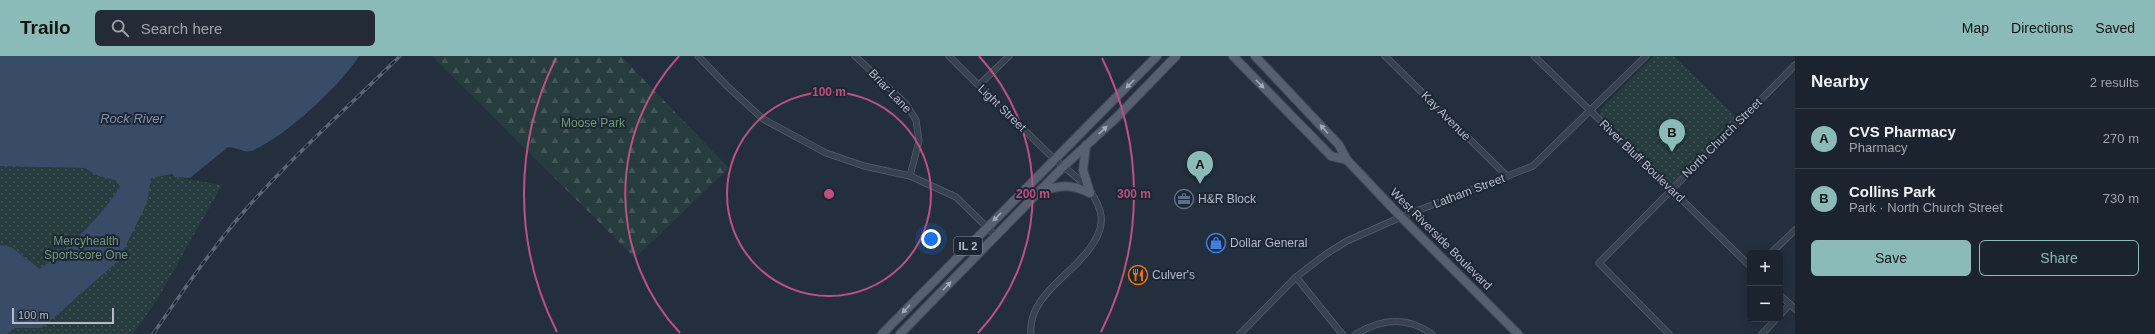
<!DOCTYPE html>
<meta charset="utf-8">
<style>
:root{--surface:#1b232e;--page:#242b36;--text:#f1f3f6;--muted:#a0a4aa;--line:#39404a;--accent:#8bbbb9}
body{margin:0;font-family:Helvetica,sans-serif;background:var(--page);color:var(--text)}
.controls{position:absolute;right:12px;bottom:12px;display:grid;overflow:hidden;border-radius:6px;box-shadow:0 2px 10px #0003}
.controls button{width:36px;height:36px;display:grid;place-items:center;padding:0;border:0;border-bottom:1px solid var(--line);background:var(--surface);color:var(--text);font:20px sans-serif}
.scale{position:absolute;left:12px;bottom:10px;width:102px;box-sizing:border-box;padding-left:4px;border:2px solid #b4bcc9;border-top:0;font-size:11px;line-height:14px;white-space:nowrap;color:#b4bcc9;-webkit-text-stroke:3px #1d2633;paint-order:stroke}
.you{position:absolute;left:931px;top:183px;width:14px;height:14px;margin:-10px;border:3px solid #fff;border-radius:50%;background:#1a73e8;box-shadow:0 0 0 6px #1a73e833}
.badge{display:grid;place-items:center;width:26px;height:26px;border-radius:50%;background:var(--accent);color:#111;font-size:13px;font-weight:700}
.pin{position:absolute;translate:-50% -33px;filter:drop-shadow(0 1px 2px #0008)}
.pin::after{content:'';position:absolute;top:21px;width:14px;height:12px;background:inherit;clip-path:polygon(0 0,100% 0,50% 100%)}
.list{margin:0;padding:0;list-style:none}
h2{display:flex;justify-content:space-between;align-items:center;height:52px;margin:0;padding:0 16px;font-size:17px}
h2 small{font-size:13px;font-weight:400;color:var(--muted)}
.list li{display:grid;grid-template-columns:26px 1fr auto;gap:12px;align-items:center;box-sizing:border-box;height:60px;padding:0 16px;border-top:1px solid var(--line)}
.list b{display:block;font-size:15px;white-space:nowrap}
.list p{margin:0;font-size:13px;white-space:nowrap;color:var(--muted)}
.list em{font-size:13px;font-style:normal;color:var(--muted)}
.actions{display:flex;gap:8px;padding:12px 16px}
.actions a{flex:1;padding:9px 0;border:1px solid var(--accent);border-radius:6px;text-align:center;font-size:14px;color:var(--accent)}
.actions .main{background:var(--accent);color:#111}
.icon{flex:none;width:22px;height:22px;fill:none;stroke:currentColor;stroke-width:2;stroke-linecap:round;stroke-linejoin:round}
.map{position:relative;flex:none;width:1795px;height:278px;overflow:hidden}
header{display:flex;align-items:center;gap:24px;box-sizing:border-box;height:56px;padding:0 20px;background:var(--accent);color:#111}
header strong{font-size:19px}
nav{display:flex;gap:22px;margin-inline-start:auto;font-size:14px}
.search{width:280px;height:36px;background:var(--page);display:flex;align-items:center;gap:10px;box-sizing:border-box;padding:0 14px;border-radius:6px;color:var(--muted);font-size:15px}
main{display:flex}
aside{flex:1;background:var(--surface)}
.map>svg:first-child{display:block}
.forest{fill:url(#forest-firs)}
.park{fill:url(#park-dots)}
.water{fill:#394c67}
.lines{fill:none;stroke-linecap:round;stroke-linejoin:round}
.street-casing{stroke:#565f6c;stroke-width:7}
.primary-casing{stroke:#414a57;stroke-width:10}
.street{stroke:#38414e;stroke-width:5.5}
.primary{stroke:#56606e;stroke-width:8}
.rail-casing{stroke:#5a6575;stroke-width:3.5}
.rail{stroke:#1d2633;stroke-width:2;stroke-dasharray:6;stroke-linecap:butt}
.oneway{fill:#a1aab7}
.ring{fill:none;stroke:#bd5182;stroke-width:2}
.labels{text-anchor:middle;stroke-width:4;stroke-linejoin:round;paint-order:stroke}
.shield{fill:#1d2633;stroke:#878f9c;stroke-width:1}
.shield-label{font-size:11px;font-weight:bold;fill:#b4bcc9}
.street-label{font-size:12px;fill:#b4bcc9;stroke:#1d2633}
.park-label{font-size:12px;fill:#6b9a76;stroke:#1d2633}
.poi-label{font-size:12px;fill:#b4bcc9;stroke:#1d2633;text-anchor:start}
.water-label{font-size:13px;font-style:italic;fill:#7c92b1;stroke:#1d2633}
.centre{fill:#bd5182;stroke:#1d2633;stroke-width:2}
.ring-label{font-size:12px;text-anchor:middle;font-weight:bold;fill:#bd5182;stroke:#1d2633;stroke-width:4;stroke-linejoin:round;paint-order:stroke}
</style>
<header>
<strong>Trailo</strong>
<div class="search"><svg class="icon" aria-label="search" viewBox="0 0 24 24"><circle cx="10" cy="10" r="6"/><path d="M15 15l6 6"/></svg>Search here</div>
<nav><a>Map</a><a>Directions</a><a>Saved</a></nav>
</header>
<main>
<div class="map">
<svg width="1795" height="278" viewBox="0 0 1795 278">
<defs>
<pattern id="forest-firs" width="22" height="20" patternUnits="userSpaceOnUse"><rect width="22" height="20" fill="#263c3f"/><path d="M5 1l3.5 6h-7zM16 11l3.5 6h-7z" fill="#435659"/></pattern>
<pattern id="park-dots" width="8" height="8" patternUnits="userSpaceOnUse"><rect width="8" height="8" fill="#263c3f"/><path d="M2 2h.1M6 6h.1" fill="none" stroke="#435659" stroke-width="1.8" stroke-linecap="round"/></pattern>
</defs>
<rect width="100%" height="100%" fill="#242f3e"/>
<!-- forest -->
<polygon class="forest" points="432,0 621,0 729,112 635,202"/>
<!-- park -->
<g class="park">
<polygon points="1654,0 1674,0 1739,64 1672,129 1600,59 1600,54"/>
<polygon points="0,90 222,129 157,244 133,278 0,278"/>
</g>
<!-- water -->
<path class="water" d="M0 0H359C341 29 283 83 251 95 244 97 236 91 228 91L190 122 175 121 172 118 151 122 147 147 118 205 42 272H15L7 278H0V189L11 191 40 213C71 190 99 163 120 131L115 124 98 120 85 112 0 110Z"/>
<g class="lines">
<!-- street casing -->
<g class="street-casing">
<g id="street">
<polyline points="698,0 727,30 763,63 826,97 864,110 910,120 956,141 996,180"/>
<polyline points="855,0 906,48 916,64 919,85 910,120"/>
<path d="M949 0C982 33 1016 66 1050 99 1068 116 1093 129 1100 155 1107 177 1085 200 1070 214 1052 231 1028 251 1031 278"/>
<polyline points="1385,0 1507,120"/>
<polyline points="1534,0 1750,210"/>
<polyline points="979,29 1009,0"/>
<polyline points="1771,197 1795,174"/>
<polyline points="1296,221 1342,278"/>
<polyline points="1780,239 1795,253"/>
<polyline points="1780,259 1790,248"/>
<polyline points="1240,278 1296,221 1326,198 1347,185 1401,161 1533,110 1646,0"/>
<path d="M1356 278C1381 263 1407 260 1432 278"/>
<polyline points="1669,278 1599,207 1795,9"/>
<polyline points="1762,278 1776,263"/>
</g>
</g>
<!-- primary casing -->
<g class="primary-casing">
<g id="primary">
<polyline points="1233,0 1331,100 1347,104"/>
<polyline points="1255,0 1339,89 1347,104 1401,161 1518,278"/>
<polyline points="1086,89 1083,114 1090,137"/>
<path d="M1040 137C1059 128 1071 128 1090 137"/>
<polyline points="882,278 1157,0"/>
<polyline points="900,278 1064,110 1116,62 1176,0"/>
</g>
</g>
<!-- street -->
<use href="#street" class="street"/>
<!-- primary -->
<use href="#primary" class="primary"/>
<!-- rail casing -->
<g class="rail-casing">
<path id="rail" d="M153 278C183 235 213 191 247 152 295 98 349 50 400 0"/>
</g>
<!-- rail -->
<use href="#rail" class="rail"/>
</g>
<!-- one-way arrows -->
<defs><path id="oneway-solid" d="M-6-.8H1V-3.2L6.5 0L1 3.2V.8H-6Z"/></defs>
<g class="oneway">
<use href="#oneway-solid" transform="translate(1130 28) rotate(135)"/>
<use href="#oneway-solid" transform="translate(1260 28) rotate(46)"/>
<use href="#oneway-solid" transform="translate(1324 73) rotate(-133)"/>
<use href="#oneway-solid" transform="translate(1103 74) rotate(-43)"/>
<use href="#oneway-solid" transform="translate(997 161) rotate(135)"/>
<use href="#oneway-solid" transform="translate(947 230) rotate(-46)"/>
<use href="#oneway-solid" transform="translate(906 253) rotate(134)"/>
</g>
<!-- distance rings -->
<g class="ring">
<circle cx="829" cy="138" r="102"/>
<path d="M680 277A204 204 0 0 1 679 0M979 0A204 204 0 0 1 978 277"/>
<path d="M557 276A305 305 0 0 1 556 2M1102 2A305 305 0 0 1 1101 276"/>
</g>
<!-- icons -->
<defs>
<g id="office-ring" transform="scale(1)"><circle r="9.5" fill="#1d2633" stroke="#5c6f8a" stroke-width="1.5"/><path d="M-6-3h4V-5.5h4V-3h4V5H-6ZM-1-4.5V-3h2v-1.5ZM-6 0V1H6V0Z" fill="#5c6f8a"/></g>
<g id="shop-ring" transform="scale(1)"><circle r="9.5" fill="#1d2633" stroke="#3f7fe0" stroke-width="1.5"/><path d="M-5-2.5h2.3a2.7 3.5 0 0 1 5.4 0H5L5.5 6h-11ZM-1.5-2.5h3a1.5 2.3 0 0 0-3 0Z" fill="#3f7fe0"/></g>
<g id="restaurant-ring" transform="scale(1)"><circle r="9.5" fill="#1d2633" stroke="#e8710a" stroke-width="1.5"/><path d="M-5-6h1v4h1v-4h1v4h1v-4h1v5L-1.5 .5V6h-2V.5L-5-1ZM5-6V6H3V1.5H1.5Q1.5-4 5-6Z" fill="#e8710a"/></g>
</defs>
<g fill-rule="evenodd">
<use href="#office-ring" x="1184" y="143"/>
<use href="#shop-ring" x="1216" y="187"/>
<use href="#restaurant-ring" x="1138" y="219"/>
</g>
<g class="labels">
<!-- shield labels -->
<rect class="shield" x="954" y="181" width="28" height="18" rx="3"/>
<g class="shield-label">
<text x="968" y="194">IL 2</text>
</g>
<!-- street labels -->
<g class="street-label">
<text transform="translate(890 35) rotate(46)" y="4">Briar Lane</text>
<text transform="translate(1002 52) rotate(44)" y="4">Light Street</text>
<text transform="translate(1446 60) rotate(45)" y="4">Kay Avenue</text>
<text transform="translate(1722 82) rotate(-45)" y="4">North Church Street</text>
<text transform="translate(1642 105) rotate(44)" y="4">River Bluff Boulevard</text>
<text transform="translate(1469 135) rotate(-21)" y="4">Latham Street</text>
<text transform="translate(1441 183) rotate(45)" y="4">West Riverside Boulevard</text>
</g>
<!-- park labels -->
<g class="park-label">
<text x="593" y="71">Moose Park</text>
<text x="86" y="189">Mercyhealth<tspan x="86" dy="14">Sportscore One</tspan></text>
</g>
<!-- poi labels -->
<g class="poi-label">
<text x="1198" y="147">H&amp;R Block</text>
<text x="1230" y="191">Dollar General</text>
<text x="1152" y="223">Culver's</text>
</g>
<!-- water labels -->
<g class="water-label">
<text x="132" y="67">Rock River</text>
</g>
</g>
<circle cx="829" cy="138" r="6" class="centre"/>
<g class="ring-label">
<text x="829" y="40">100 m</text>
<text x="1033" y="142">200 m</text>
<text x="1134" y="142">300 m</text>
</g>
</svg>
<div class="controls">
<button>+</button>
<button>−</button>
</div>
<div class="scale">100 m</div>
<div class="you"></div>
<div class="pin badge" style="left:1200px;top:128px">A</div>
<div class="pin badge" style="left:1672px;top:96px">B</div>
</div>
<aside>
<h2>Nearby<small>2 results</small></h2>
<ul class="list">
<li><span class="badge">A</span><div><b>CVS Pharmacy</b><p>Pharmacy</p></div><em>270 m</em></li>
<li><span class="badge">B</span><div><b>Collins Park</b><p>Park · North Church Street</p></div><em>730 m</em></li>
</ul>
<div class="actions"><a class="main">Save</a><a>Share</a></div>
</aside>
</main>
